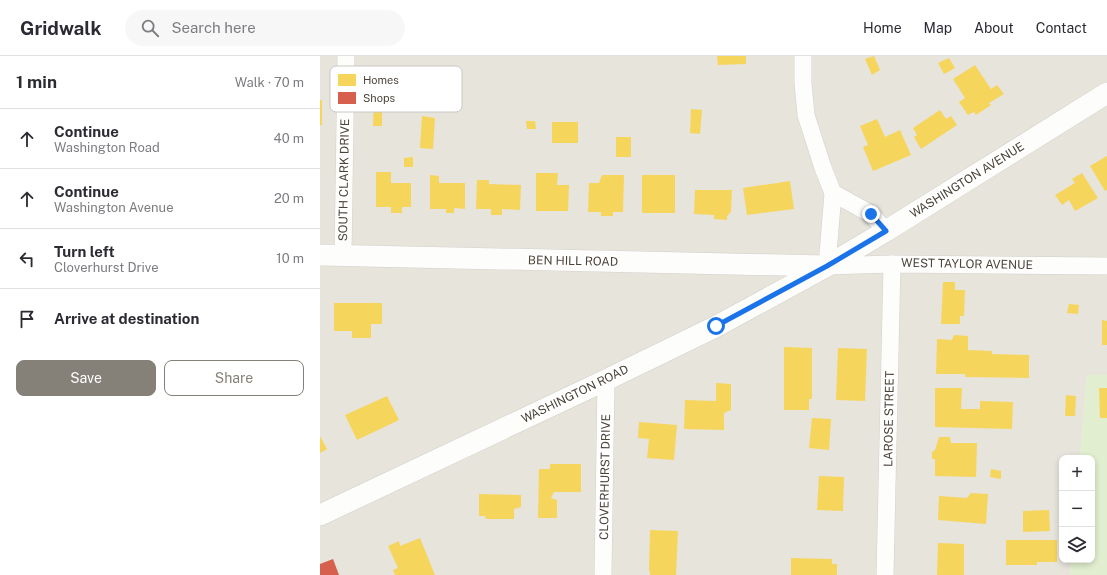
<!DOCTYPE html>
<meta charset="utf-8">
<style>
:root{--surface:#fff;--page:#f7f7f7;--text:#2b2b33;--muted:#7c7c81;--line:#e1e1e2;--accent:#868178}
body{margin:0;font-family:"Public Sans",sans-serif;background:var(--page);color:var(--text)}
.controls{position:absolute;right:12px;bottom:12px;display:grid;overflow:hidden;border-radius:8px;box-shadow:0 2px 6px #0003}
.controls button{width:36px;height:36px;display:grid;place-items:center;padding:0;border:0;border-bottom:1px solid var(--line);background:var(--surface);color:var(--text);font:20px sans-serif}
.stop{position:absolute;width:12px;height:12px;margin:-9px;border:3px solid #1a73e8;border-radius:50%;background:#fff}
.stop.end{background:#1a73e8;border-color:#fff;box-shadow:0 1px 4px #0008}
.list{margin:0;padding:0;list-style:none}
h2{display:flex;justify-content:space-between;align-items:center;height:52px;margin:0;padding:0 16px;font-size:17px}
h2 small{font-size:13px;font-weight:400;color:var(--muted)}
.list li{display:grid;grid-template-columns:26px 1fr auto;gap:12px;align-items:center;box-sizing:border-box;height:60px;padding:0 16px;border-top:1px solid var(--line)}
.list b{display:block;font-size:15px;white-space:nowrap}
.list p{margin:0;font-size:13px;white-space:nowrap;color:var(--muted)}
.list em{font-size:13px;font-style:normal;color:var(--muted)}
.actions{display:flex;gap:8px;padding:12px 16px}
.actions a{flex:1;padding:9px 0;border:1px solid var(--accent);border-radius:8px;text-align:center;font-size:14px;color:var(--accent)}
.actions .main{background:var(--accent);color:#fff}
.icon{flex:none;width:22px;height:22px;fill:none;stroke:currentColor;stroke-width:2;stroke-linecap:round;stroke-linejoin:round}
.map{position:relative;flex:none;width:787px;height:519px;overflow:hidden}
header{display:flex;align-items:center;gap:24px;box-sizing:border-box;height:56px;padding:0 20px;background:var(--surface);border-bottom:1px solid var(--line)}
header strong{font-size:19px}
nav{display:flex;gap:22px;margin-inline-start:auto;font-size:14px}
.search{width:280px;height:36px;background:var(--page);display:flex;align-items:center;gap:10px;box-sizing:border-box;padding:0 14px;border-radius:22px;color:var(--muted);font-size:15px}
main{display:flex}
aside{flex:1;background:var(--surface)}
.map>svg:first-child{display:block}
.residential{fill:#e7e4dc}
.green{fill:#e1eecf}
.homes{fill:#f6d55c}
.shops{fill:#d6604d}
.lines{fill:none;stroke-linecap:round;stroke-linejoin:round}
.minor-casing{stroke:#d2d0cb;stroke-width:18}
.tertiary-casing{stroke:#d2d0cb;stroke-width:22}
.minor{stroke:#fdfdfc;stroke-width:17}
.tertiary{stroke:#fdfdfc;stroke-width:21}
.route{stroke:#1a73e8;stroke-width:5}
.labels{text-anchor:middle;stroke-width:4;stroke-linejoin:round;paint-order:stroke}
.street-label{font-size:12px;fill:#4b4439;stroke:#fff}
.key{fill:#fff;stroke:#c9c7c4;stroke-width:1}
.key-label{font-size:11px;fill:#4b4439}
</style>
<header>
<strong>Gridwalk</strong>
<div class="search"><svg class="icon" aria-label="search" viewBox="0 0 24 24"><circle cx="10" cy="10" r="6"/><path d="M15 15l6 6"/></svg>Search here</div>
<nav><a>Home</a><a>Map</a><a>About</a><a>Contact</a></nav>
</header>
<main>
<aside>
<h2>1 min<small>Walk · 70 m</small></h2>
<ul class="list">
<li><svg class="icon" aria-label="ahead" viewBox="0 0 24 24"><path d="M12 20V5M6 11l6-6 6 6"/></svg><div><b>Continue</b><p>Washington Road</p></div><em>40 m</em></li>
<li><svg class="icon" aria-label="ahead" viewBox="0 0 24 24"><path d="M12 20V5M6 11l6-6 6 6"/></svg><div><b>Continue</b><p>Washington Avenue</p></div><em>20 m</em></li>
<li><svg class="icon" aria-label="left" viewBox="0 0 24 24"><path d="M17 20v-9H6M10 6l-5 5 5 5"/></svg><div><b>Turn left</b><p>Cloverhurst Drive</p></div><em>10 m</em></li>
<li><svg class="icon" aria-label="arrive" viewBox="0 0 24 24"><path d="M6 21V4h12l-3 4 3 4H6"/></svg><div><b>Arrive at destination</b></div></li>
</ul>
<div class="actions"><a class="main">Save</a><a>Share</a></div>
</aside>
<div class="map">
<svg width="787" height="519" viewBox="0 0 787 519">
<rect width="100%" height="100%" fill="#f4f2ee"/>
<!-- residential -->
<polygon class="residential" points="0,0 787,0 787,319 767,319 760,402 742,402 742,504 751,504 750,519 0,519"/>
<!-- green -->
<polygon class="green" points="767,319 787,319 787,519 750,519 751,504 772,504 772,402 760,402"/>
<!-- homes -->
<g class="homes">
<polygon points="397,0 426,0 426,8 398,9"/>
<polygon points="554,0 560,14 552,19 545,3"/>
<polygon points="629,2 635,12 624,18 618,7"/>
<polygon points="655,9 671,33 677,29 684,38 669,47 671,49 656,59 654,56 648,59 639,46 645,42 633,23"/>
<polygon points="54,43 62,43 62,70 53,70"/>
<rect x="0" y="44" width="2" height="25"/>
<polygon points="371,53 382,54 380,78 370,77"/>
<polygon points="620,54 626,63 631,60 637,69 601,93 594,81 597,79 593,72"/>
<polygon points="102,60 115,62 113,93 100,92"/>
<polygon points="557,63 565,81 580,74 591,99 553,115 543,91 548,89 540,70"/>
<polygon points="206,65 215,65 216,73 207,73"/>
<rect x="232" y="66" width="26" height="21"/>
<rect x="296" y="81" width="15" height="20"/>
<polygon points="787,100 787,134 785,135 770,110"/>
<polygon points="93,101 93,111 84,111 84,102"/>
<polygon points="56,116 71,116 71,127 91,127 91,151 82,151 82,157 71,157 71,151 56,151"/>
<polygon points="216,117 238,117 237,129 249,129 248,155 216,155"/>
<polygon points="762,117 778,142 755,155 749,144 742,149 735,139 755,127 752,123"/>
<polygon points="110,119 119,120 119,127 145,127 145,153 134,152 134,157 126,157 126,153 110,153"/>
<polygon points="282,119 304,119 303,156 293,156 293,160 281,160 281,156 268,156 269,127 279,127"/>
<rect x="322" y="119" width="33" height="38"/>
<polygon points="157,124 169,124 169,128 201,129 200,154 182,153 182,159 171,159 171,153 156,153"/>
<polygon points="470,125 474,153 427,159 423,132"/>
<polygon points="375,134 412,134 411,156 407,160 407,164 394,163 394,159 374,158"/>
<polygon points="623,226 635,226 635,234 645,234 644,260 640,260 640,268 621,268"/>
<polygon points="14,247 62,247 62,268 51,268 51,282 32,282 32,275 14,275"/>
<polygon points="749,248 759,249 758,258 747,257"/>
<polygon points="782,264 787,265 787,289 782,289"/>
<polygon points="634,279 648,280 648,294 672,295 672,298 709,299 709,322 645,321 645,318 616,318 617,283 632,284"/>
<polygon points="464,291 492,292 492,343 489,343 489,354 464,354"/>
<polygon points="518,292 547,293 545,345 516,344"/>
<polygon points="396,327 411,328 411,354 404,357 404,374 364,373 365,344 396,345"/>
<polygon points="615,332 642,332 641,353 660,353 660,345 693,346 692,373 615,371"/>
<polygon points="779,332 787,332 787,362 780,362"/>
<polygon points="746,339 756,340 755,360 745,360"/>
<polygon points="67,340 79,364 37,384 25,359"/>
<polygon points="492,362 511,363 509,394 489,392"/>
<polygon points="319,366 357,369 354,404 327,402 329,383 318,382"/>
<polygon points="0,380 7,393 0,397"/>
<polygon points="619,381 630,381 631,387 657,387 656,421 615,420 615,403 612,403 612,396 615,394"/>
<polygon points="230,408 261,408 261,436 234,436 231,442 237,444 237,462 218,462 219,413 230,413"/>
<polygon points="671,413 681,415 681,423 670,421"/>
<polygon points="499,420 524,421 523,455 497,454"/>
<polygon points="651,437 668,438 666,468 618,464 619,440 647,442"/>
<polygon points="159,438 201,439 201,451 194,453 194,463 166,463 165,460 159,460"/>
<polygon points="729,454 730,475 703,476 703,455"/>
<polygon points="330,474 358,475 356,519 330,519 330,515 329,515"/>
<polygon points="100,482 115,519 75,519 73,514 78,512 68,490 79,485 80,490"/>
<polygon points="686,484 737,484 737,506 717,506 717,509 686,509"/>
<polygon points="618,487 644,488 644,519 617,519"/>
<polygon points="471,502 512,503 512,508 517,508 517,519 471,519"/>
</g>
<!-- shops -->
<polygon class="shops" points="13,503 19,519 0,519 0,508"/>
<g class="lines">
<!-- minor casing -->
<g class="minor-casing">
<g id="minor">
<polyline points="483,0 483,27 486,59 503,112 513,137 507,210 572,208 787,210"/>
<polyline points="513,137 551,158 566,175"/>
<polyline points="23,200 26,0"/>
<polyline points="283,519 286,324"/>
<polyline points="565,519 572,208"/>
</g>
</g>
<!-- tertiary casing -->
<g class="tertiary-casing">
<g id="tertiary">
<polyline points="0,199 506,210"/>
<polyline points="0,459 286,324 397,270 507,210 566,175 787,37"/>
</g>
</g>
<!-- minor -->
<use href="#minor" class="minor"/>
<!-- tertiary -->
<use href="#tertiary" class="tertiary"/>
</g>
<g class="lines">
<!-- route -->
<polyline class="route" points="396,270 507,210 566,175 551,158"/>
</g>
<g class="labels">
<!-- street labels -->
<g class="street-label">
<text transform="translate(24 124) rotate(-89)" y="4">SOUTH CLARK DRIVE</text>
<text transform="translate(647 124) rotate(-32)" y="4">WASHINGTON AVENUE</text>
<text transform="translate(253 205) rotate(1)" y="4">BEN HILL ROAD</text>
<text transform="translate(647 208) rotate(1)" y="4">WEST TAYLOR AVENUE</text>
<text transform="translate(255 338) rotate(-26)" y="4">WASHINGTON ROAD</text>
<text transform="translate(569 363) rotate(-89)" y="4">LAROSE STREET</text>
<text transform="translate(285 421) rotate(-89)" y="4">CLOVERHURST DRIVE</text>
</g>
</g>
<!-- legend -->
<rect x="10" y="10" width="132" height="46" rx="6" class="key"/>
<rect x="18" y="18" width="18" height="12" fill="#f6d55c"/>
<rect x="18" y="36" width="18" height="12" fill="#d6604d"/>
<g class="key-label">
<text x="43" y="28">Homes</text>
<text x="43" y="46">Shops</text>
</g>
</svg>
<div class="controls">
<button>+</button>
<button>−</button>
<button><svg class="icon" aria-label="layers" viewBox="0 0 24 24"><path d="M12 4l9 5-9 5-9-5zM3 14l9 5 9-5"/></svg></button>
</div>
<div class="stop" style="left:396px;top:270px"></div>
<div class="stop end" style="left:551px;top:158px"></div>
</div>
</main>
